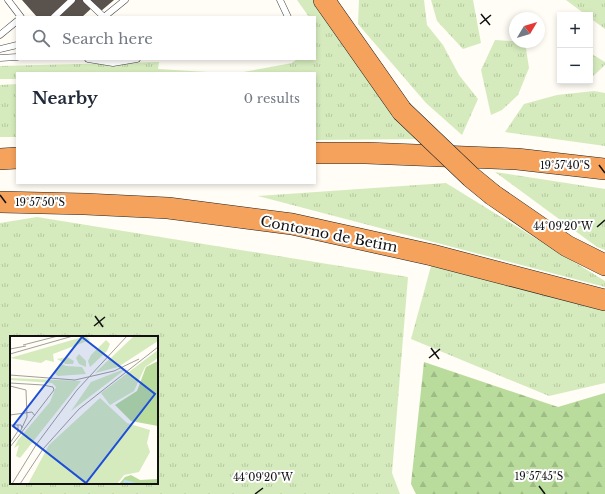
<!DOCTYPE html>
<meta charset="utf-8">
<style>
:root{--surface:#fff;--page:#f6f6f7;--text:#1f2937;--muted:#747a83;--line:#e0e1e3}
body{margin:0;font-family:"Libre Baskerville",serif;background:var(--page);color:var(--text)}
.controls{position:absolute;right:12px;top:12px;display:grid;overflow:hidden;border-radius:0px;box-shadow:0 2px 6px #0003}
.controls button{width:36px;height:36px;display:grid;place-items:center;padding:0;border:0;border-bottom:1px solid var(--line);background:var(--surface);color:var(--text);font:20px sans-serif}
.compass{position:absolute;left:509px;top:12px;width:36px;height:36px;border-radius:50%;background:var(--surface);box-shadow:0 2px 6px #0003;rotate:52deg}
.list{margin:0;padding:0;list-style:none}
h2{display:flex;justify-content:space-between;align-items:center;height:52px;margin:0;padding:0 16px;font-size:17px}
h2 small{font-size:13px;font-weight:400;color:var(--muted)}
.icon{flex:none;width:22px;height:22px;fill:none;stroke:currentColor;stroke-width:2;stroke-linecap:round;stroke-linejoin:round}
.map{position:relative;flex:none;width:605px;height:494px;overflow:hidden}
.search{position:absolute;background:var(--surface);box-shadow:0 2px 6px #0003;left:16px;top:16px;width:300px;height:44px;display:flex;align-items:center;gap:10px;box-sizing:border-box;padding:0 14px;border-radius:0px;color:var(--muted);font-size:15px}
.panel{position:absolute;background:var(--surface);box-shadow:0 2px 6px #0003;left:16px;top:72px;width:300px;height:112px;border-radius:0px}
.map>svg:first-child{display:block}
.grass{fill:url(#grass-tufts);fill-rule:evenodd}
.forest{fill:url(#forest-firs)}
.building{fill:#5a524d}
.lines{fill:none;stroke-linecap:round;stroke-linejoin:round}
.lane-casing{stroke:#444;stroke-width:7}
.highway-casing{stroke:#222;stroke-width:22}
.lane{stroke:#fff;stroke-width:6}
.highway{stroke:#f5a25d;stroke-width:21}
.highway-bridge-casing{stroke:#222;stroke-width:22;stroke-linecap:butt}
.highway-bridge{stroke:#f5a25d;stroke-width:21}
.ticks{fill:none;stroke:#111;stroke-width:1.5}
.labels{text-anchor:middle;stroke-width:4;stroke-linejoin:round;paint-order:stroke}
.street-label{font-size:14px;fill:#111;stroke:#fff}
.inset-river{fill:none;stroke:#b9e0f7;stroke-width:2}
.inset-road{fill:none;stroke:#a09f9a;stroke-width:1}
.view{fill:#1d4ed8;fill-opacity:0.15;stroke:#1d4ed8;stroke-width:2}
.inset-edge{fill:none;stroke:#111;stroke-width:2}
.ticks-label{font-size:10px;text-anchor:middle;fill:#111;stroke:#fff;stroke-width:4;stroke-linejoin:round;paint-order:stroke}
</style>
<div class="map">
<svg width="605" height="494" viewBox="0 0 605 494">
<defs>
<pattern id="grass-tufts" width="24" height="20" patternUnits="userSpaceOnUse"><rect width="24" height="20" fill="#d5ebbd"/><path d="M3 7l-1-3M5 7V3M7 7l1-3M15 17l-1-3M17 17v-4M19 17l1-3" fill="none" stroke="#b6c8a1"/></pattern>
<pattern id="forest-firs" width="22" height="20" patternUnits="userSpaceOnUse"><rect width="22" height="20" fill="#b9dc9c"/><path d="M5 1l3.5 6h-7zM16 11l3.5 6h-7z" fill="#9ebc85"/></pattern>
</defs>
<rect width="100%" height="100%" fill="#fffdf5"/>
<!-- grass -->
<g class="grass">
<polygon points="297,0 317,0 419,139 315,140 315,73 238,73 292,63 297,59 315,59 315,17 309,17"/>
<polygon points="359,0 424,0 427,25 443,45 459,75 478,99 462,135 426,103 358,24"/>
<polygon points="431,0 473,0 481,43 463,49 437,21"/>
<polygon points="566,0 605,0 605,29 590,18 590,15 586,15"/>
<polygon points="495,40 525,42 529,68 518,95 502,110 491,115 481,70"/>
<polygon points="590,53 605,62 605,65 590,79"/>
<polygon points="159,62 158,69 224,73 17,73 17,79 0,79 0,66"/>
<polygon points="17,84 17,137 0,137 0,85"/>
<polygon points="594,91 605,93 605,146 505,132 524,104 557,95"/>
<polygon points="495,172 605,189 605,250 597,247"/>
<polygon points="446,183 605,281 605,287 258,196"/>
<path d="M37 217 408 277 392 473 400 494H0V223ZM11 337H157V483H11Z"/>
<polygon points="431,266 605,310 605,383 549,396 411,339"/>
</g>
<!-- forest -->
<polygon class="forest" points="424,362 558,407 605,393 605,494 416,494 411,484"/>
<!-- building -->
<polygon class="building" points="22,0 114,0 101,11 95,5 82,17 37,17"/>
<g class="lines">
<!-- lane casing -->
<g class="lane-casing">
<g id="lane">
<polyline points="8,0 21,17"/>
<polyline points="86,0 104,17"/>
<polyline points="280,0 288,17"/>
<polyline points="54,17 72,0"/>
<polyline points="104,17 125,0"/>
<polyline points="0,35 17,21"/>
<polyline points="0,49 17,45"/>
<polyline points="0,58 17,57"/>
<polyline points="88,59 113,63 137,59"/>
</g>
</g>
<!-- highway casing -->
<g class="highway-casing">
<g id="highway">
<polyline points="324,0 402,111"/>
<polyline points="315,153 366,153 517,159 605,169"/>
<polyline points="0,159 17,158"/>
<polyline points="493,195 567,246 605,265"/>
<polyline points="0,202 85,204 168,208 292,224 432,255 605,300"/>
</g>
</g>
<!-- lane -->
<use href="#lane" class="lane"/>
<!-- highway -->
<use href="#highway" class="highway"/>
<!-- highway-bridge casing -->
<g class="highway-bridge-casing">
<polyline id="highway-bridge" points="402,111 471,177 493,195"/>
</g>
<!-- highway-bridge -->
<use href="#highway-bridge" class="highway-bridge"/>
</g>
<!-- ticks -->
<path class="ticks" d="M481 14 490 25M480 24 491 15M599 165 605 173M0 195 6 203M597 227 605 220M95 316 103 327M94 326 105 317M431 348 439 359M429 358 440 349M539 486 545 494M255 494 263 488"/>
<g class="labels">
<!-- street labels -->
<g class="street-label">
<text transform="translate(329 234) rotate(11)" y="5">Contorno de Betim</text>
</g>
</g>
<!-- overview -->
<g transform="translate(10 336)">
<rect width="148" height="148" fill="#fffdf5"/>
<path d="M76 0 80 4 43 18 44 26 36 24 31 27 0 22ZM124 0H148V5L108 31 85 37ZM96 4 100 8 97 15 80 31 78 25 81 19ZM148 14V22L135 31 124 55 100 69 91 57ZM69 18 76 25V31L69 28 66 22ZM57 21 64 25 63 28H56L47 23ZM50 27 56 30 72 31 76 38 48 40 44 37ZM117 32 61 75 81 46ZM0 42 71 45 10 122 6 120 9 109 4 112 8 104 40 66 46 51 42 47 0 44ZM90 62 117 87 140 94 137 107 140 116 129 136 114 139 107 148H18L39 109Z" fill="#d5ebbd"/>
<path d="M148 25V90L121 85 105 69 127 55 136 31ZM121 139 130 144 148 143V148H109L115 141Z" fill="#b9dc9c"/>
<path class="inset-river" d="M114 148 115 145 126 148"/>
<path class="inset-road" d="M13 9 48 0M0 13 16 10M0 18 63 0M0 39 65 44 104 35 129 23M0 47 33 49 43 51 44 54 8 101M0 50 16 54 17 81 10 96M0 79 22 76 25 80M0 89H11L12 92M0 107 8 95V89M0 111 8 101M2 148 26 109 67 54 117 0M10 148 33 113 69 73 148 11"/>
<path class="view" d="M72 1 145 58 76 147 3 90Z"/>
<rect width="148" height="148" class="inset-edge"/>
</g>
<g class="ticks-label">
<text x="565" y="169">19°57'40"S</text>
<text x="40" y="206">19°57'50"S</text>
<text x="563" y="230">44°09'20"W</text>
<text x="539" y="480">19°57'45"S</text>
<text x="263" y="481">44°09'20"W</text>
</g>
</svg>
<div class="controls">
<button>+</button>
<button>−</button>
</div>
<svg class="compass" viewBox="-18 -18 36 36"><path d="M0-13l5 13h-10z" fill="#e53935"/><path d="M0 13l5-13h-10z" fill="#747a83"/></svg>
<div class="search"><svg class="icon" aria-label="search" viewBox="0 0 24 24"><circle cx="10" cy="10" r="6"/><path d="M15 15l6 6"/></svg>Search here</div>
<section class="panel">
<h2>Nearby<small>0 results</small></h2>
<ul class="list">
</ul>
</section>
</div>
